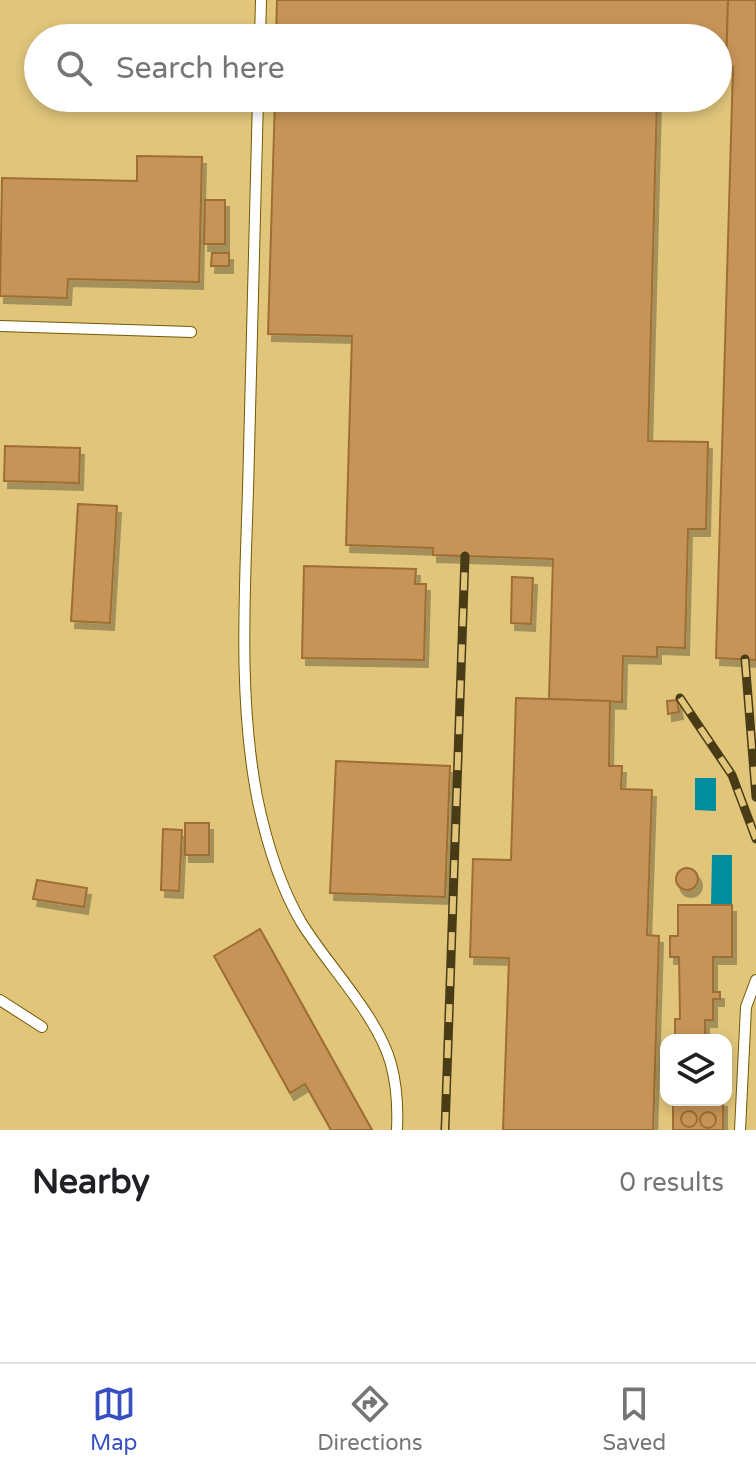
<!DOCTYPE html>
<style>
:root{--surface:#fff;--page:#f2f2f2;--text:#202124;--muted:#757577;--line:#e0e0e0;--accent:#384fc1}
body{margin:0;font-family:"Varela Round",sans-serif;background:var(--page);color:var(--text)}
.controls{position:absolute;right:24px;bottom:24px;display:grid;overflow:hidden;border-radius:16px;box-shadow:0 4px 12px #0003}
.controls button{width:72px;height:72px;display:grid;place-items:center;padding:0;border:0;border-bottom:2px solid var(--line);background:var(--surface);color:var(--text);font:40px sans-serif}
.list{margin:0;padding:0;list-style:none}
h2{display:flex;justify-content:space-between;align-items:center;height:104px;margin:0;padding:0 32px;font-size:34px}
h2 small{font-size:26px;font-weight:400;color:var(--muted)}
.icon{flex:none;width:44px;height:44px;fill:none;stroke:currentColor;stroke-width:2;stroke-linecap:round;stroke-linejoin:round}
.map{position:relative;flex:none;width:756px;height:1130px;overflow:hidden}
.search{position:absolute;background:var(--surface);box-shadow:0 4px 12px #0003;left:24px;right:24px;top:24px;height:88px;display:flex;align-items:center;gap:20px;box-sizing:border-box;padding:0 28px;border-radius:44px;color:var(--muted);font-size:30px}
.sheet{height:232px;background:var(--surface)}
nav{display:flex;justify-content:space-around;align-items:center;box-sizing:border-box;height:112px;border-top:2px solid var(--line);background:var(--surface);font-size:22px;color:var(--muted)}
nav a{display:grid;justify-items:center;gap:4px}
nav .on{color:var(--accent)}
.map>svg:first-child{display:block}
.water{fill:#008d9e}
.building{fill:#c69458;stroke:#9e6e32;stroke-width:2;filter:url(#shadow)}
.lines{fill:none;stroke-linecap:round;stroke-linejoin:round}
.service-casing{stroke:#745a02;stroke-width:12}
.service{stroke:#fff;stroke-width:10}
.rail-casing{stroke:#493b16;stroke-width:9}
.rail{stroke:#e0c57b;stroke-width:6;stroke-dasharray:18;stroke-linecap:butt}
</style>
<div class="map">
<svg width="756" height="1130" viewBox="0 0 756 1130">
<defs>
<filter id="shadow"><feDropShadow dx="4" dy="7" stdDeviation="0" flood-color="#0004"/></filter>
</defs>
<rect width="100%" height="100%" fill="#e0c57b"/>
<!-- water -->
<g class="water">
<polygon points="695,778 716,778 716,811 695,810"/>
<polygon points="712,855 732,855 732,905 711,905"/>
</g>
<!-- building -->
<g class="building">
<polygon points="277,0 728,0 726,67 718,66 718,38 276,38"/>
<polygon points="728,0 756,0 756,660 716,658 733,67 726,67"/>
<polygon points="275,98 657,98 648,441 708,442 706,529 688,529 685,648 657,647 657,657 623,656 622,702 549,699 553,559 433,555 433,548 346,545 352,336 268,334"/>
<polygon points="137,156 202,157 199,282 68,279 67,298 0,296 2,178 137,181"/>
<polygon points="205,200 225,200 225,244 204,244"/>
<polygon points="212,253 229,253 229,266 211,266"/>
<polygon points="5,446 80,448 79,483 4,481"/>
<polygon points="78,504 117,506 110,623 71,621"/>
<polygon points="304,566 416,569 415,584 426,584 424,660 302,658"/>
<polygon points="512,577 533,578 531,624 511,623"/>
<polygon points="516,698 610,701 609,766 622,766 621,789 652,790 647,935 659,936 653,1130 503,1130 509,958 470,957 473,859 511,860"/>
<polygon points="677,700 679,712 668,714 667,701"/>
<polygon points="336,761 450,766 445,897 330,893"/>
<rect x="185" y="823" width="24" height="32"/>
<polygon points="163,829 182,830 179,891 161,890"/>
<circle cx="687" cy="879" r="11"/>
<polygon points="37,880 87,888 84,907 33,899"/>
<polygon points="678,905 732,905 732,957 713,957 713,992 720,992 720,999 713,999 713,1020 705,1020 705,1040 675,1039 675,1019 680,1019 679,957 670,957 670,936 678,936"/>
<polygon points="260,929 372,1130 331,1130 305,1084 290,1093 214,956"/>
<rect x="673" y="1100" width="50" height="30"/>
<circle cx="689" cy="1119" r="8"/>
<circle cx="708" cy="1120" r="8"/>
</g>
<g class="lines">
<!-- service casing -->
<g class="service-casing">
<g id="service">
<polyline points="260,38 261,0"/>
<path d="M258 98C255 229 251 359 248 490 245 591 238 697 257 797 266 841 279 884 301 922 328 966 378 1016 391 1064 397 1086 398 1108 397 1130"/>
<polyline points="0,326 191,332"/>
<polyline points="0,1000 42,1027"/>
<polyline points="740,1130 746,1007 756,980"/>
</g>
</g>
<!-- service -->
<use href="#service" class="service"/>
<!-- rail casing -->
<g class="rail-casing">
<g id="rail">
<polyline points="745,659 756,797"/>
<polyline points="680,698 732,775 756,839"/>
<polyline points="445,1130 465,556"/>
</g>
</g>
<!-- rail -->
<use href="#rail" class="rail"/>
</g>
</svg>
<div class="controls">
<button><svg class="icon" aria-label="layers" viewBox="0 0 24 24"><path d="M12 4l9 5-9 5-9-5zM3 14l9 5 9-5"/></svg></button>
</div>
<div class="search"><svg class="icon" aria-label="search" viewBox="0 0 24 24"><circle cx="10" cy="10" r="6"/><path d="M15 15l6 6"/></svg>Search here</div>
</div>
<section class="sheet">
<h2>Nearby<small>0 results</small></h2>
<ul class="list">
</ul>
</section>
<nav>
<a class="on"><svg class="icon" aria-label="map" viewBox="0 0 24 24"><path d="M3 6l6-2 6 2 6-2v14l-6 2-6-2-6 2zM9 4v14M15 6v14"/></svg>Map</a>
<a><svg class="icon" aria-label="directions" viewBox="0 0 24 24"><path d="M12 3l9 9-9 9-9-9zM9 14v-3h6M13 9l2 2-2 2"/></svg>Directions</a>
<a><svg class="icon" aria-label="saved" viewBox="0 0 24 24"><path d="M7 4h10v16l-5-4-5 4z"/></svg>Saved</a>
</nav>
